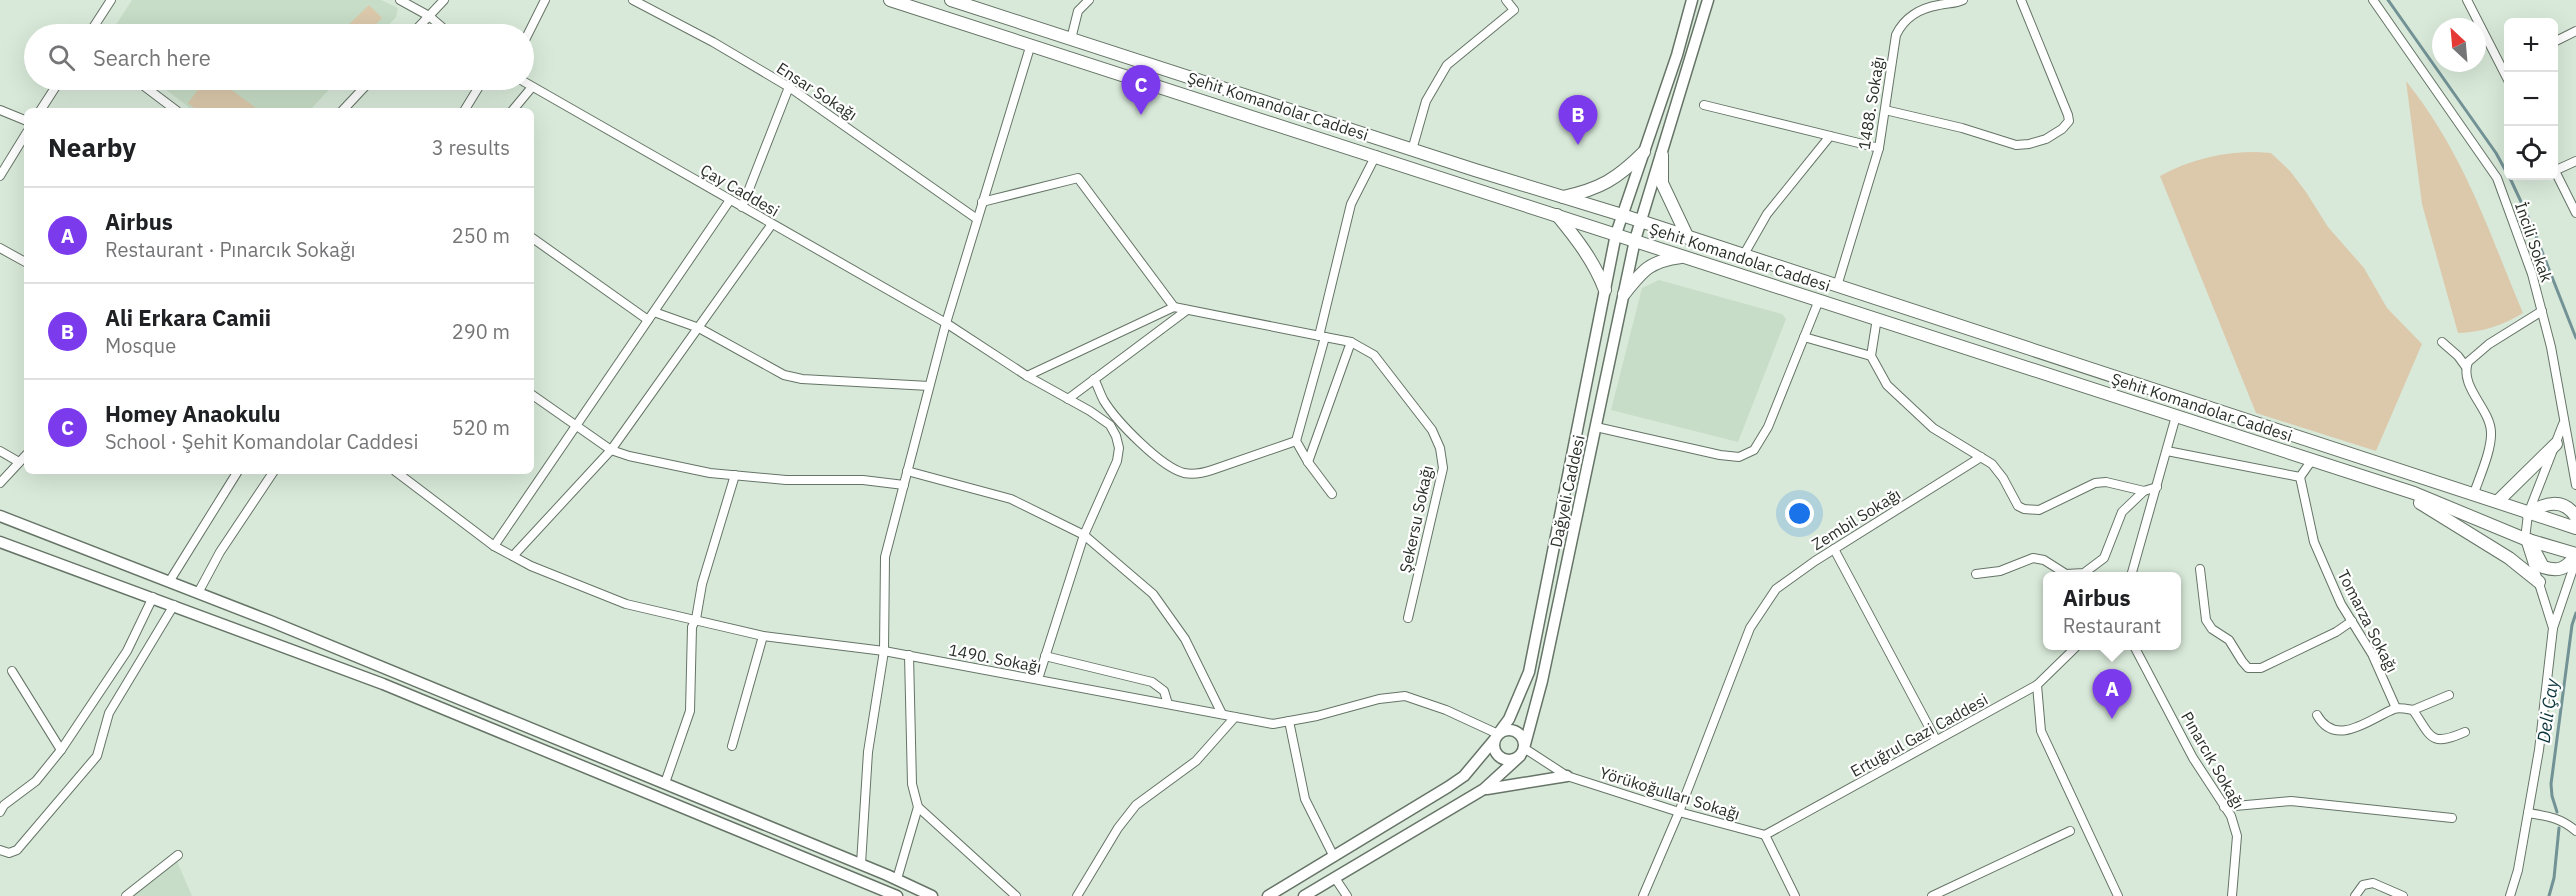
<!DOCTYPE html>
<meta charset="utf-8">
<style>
:root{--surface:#fff;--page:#f6f6f6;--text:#202124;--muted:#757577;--line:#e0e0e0;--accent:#7c3aed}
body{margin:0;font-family:"IBM Plex Sans",sans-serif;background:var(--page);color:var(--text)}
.controls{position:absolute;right:18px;top:18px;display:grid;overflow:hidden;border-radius:9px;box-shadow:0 6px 24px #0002}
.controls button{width:54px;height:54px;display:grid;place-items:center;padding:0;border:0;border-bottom:2px solid var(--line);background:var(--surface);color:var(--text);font:30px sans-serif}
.compass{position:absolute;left:2432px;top:18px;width:54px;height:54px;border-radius:50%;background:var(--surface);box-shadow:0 6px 24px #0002;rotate:334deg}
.you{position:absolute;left:1800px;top:514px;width:21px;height:21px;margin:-15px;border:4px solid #fff;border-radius:50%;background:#1a73e8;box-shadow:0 0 0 9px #1a73e833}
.badge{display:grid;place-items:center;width:39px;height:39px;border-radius:50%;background:var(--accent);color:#fff;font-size:20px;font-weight:700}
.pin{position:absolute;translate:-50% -50px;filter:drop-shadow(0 2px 3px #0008)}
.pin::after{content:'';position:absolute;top:32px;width:21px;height:18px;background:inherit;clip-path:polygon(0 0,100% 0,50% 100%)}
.popup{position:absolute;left:2043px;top:572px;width:138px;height:78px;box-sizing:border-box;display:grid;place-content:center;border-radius:9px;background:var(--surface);filter:drop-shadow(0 2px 4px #0005);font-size:20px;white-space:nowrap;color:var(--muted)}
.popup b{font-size:22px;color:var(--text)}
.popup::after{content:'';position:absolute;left:50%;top:100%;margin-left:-12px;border:12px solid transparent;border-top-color:var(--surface)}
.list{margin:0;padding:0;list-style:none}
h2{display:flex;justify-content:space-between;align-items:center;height:78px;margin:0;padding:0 24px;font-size:26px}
h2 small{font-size:20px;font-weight:400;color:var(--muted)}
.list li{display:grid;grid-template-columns:39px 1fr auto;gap:18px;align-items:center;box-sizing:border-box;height:96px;padding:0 24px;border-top:2px solid var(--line)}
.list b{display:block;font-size:22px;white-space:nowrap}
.list p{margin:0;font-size:20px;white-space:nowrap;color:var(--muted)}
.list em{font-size:20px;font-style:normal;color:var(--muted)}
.icon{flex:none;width:33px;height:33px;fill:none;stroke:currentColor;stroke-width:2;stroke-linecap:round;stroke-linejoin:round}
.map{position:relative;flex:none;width:2576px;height:896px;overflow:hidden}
.search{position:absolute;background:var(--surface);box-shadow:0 6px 24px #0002;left:24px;top:24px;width:510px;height:66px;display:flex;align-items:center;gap:15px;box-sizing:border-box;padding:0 21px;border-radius:33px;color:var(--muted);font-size:22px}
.panel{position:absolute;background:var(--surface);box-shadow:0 6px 24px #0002;left:24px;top:108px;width:510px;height:366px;border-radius:9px}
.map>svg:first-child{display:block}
.built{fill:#c7ddc7}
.green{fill:#dcc9ac}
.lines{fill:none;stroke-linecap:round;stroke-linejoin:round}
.stream{stroke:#729296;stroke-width:3}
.street-casing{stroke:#657466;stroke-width:10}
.secondary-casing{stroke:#657466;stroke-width:13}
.primary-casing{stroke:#657466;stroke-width:14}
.street{stroke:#fff;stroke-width:8}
.secondary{stroke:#fff;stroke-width:10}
.primary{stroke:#fff;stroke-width:12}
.labels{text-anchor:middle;stroke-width:4.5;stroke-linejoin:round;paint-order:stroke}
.street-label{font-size:16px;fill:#293029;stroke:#fff}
.water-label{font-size:18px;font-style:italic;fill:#0a343b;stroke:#fff}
</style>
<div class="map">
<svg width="2576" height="896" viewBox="0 0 2576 896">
<rect width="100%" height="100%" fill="#d8e9d9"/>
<!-- built -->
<g class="built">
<polygon points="132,0 381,0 398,8 396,17 380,34 110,34"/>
<polygon points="153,80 338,80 309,111 194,111"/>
<polygon points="1659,280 1782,314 1786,319 1738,442 1611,410 1642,288"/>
<polygon points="175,857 192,896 128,896"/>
</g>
<!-- green -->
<g class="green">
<polygon points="369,5 382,18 366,34 339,34"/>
<polygon points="205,80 218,80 260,111 198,111 188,103"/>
<path d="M2406 81C2465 155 2487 228 2523 313 2502 326 2482 332 2458 333L2422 204Z"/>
<path d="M2257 152 2271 153 2290 171 2306 192 2328 227 2364 268 2387 308 2422 344 2376 451 2256 413 2160 176C2191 159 2222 152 2257 152Z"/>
</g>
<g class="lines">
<!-- stream -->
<g class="stream">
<polyline points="2388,0 2496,153 2508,175"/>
<polyline points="2509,176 2530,221 2576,338"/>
<polyline points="2557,812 2552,796 2551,784 2572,625 2576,613"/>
<polyline points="2549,896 2554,878 2559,828"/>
</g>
<!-- street casing -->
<g class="street-casing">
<g id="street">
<polyline points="400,0 429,16 450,34"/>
<polyline points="633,0 713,42 789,87 977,219"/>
<polyline points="2373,0 2497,178 2532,274 2551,347 2576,485"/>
<polyline points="2467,0 2508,80"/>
<polyline points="89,34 111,0"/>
<polyline points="412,34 444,0"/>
<polyline points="1071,39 1078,11 1089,0"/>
<polyline points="524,42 545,0"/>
<polyline points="2554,42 2576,31"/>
<polyline points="136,80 177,111"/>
<polyline points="521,80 946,323 1027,376 1090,411 1110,425 1116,436 1119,448 1117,461 1084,535 1153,594 1185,639 1222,714"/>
<polyline points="1704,105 1879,148"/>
<polyline points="0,110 27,121"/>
<polyline points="1885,110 1962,128 2016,145 2029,144 2046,139 2062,129 2069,121 2068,115 2021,0"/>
<polyline points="40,111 60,80"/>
<polyline points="342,111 371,80"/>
<polyline points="464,111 483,80"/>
<polyline points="512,111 532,87"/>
<polyline points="1412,150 1426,101 1447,65 1514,10 1506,0"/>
<polyline points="2554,169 2576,213"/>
<polyline points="2554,171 2576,161"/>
<polyline points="0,176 27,132"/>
<polyline points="982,202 1078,178 1174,307 1027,376"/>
<polyline points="742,207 789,87"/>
<polyline points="531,237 648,320"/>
<polyline points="0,248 27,263"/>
<polyline points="1743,256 1767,214 1830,136"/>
<path d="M1837 286 1879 148 1896 35C1904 18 1920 8 1939 5 1947 3 1955 4 1963 0"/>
<polyline points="1174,307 1325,337 1296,441 1308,462 1332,494"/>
<polyline points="654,312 699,328 784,375 802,379 929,386"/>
<polyline points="1877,318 1871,356 1887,385 1933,428 1992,464 2003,478 2018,506 2024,509 2039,510 2095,483 2106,482 2144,491 2157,487"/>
<polyline points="1319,336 1351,204 1376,155"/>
<polyline points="1325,337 1351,342 1374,355 1432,430 1440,448 1443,468 1408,618"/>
<polyline points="1804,337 1871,356"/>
<polyline points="2442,342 2458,356 2466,367"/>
<path d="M1094 379C1098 386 1100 394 1104 401 1117 422 1161 467 1184 473 1194 475 1203 473 1212 470L1296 441"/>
<polyline points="531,394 611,450 629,456 710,473 786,480 863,480 904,485"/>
<polyline points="1068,399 1187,310"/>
<polyline points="1596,427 1720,455 1739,457 1754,450 1768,427 1819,300"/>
<polyline points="0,451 19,462"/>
<polyline points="2167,451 2300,477"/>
<polyline points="1308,462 1351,342"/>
<polyline points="395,471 494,546 531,566 626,604 763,636 884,651 1273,724 1317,716 1379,699 1405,696 1446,710 1498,734"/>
<polyline points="907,471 1011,499 1084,535 1038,679"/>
<polyline points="2300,477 2314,542 2341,604 2372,654 2396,708"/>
<polyline points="2300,477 2312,460"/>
<polyline points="0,483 27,454"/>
<path d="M2473 496C2479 478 2492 450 2491 432 2490 408 2459 387 2468 362L2489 344 2542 311"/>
<polyline points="494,546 730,200"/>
<polyline points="1834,549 1936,740"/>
<polyline points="513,556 611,450 772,224"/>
<polyline points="2200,569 2206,620 2212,629 2229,640 2242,661 2248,668 2261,668 2336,632 2352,621"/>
<polyline points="1976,574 2000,571 2033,558 2044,560 2066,574 2084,573 2104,558 2122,512 2144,491"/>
<polyline points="2131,576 2176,416"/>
<polyline points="169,582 238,471"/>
<polyline points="198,593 220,552 274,471"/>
<polyline points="2553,628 2525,539 2528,514 2563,424"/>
<polyline points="2134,646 2193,758 2231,816 2237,836 2232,896"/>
<polyline points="1045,656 1152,682 1164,691 1168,704"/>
<polyline points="12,671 61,750"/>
<polyline points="2037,685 2041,731 2118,896"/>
<polyline points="2413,710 2449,695"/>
<path d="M2317 715C2336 749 2371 718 2394 709 2399 707 2407 709 2413 710 2432 738 2430 747 2465 732"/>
<polyline points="1289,721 1305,799 1334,857"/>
<polyline points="732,746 763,636"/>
<polyline points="1524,748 1567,776 1679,812 1765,835"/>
<polyline points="665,783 690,711 692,627 696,619 702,584 735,475"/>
<polyline points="918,807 1016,896"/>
<polyline points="2224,807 2291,801 2452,818"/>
<polyline points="0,812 4,805 36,781 61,750 127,651 153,597"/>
<path d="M2528 813C2548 816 2561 818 2576 831"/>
<polyline points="1765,835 2037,685 2077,646"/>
<polyline points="1765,835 1795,896"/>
<polyline points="0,850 9,853 17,850 97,756 109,713 174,605"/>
<polyline points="861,864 868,752 884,651 885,557 946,323 1031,44"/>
<polyline points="1335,878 1347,896"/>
<polyline points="897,879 918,807 912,784 909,655"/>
<polyline points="126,896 178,855"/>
<polyline points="1077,896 1118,828 1136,805 1196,761 1235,717"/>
<polyline points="1643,896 1679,812 1750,628 1776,589 1815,561 1981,457"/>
<polyline points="1932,896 2070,831"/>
<polyline points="2355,896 2363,885 2373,883 2403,896"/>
<polyline points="2510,896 2518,870 2539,750 2553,628 2576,560"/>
</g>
</g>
<!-- secondary casing -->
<g class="secondary-casing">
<g id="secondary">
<polyline points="0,516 270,621 887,875 932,896"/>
<polyline points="0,542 383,684 897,896"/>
<circle cx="1509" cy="745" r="15"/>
<polyline points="1498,734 1509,719 1529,672 1616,234 1677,55 1692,0"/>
<polyline points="1524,748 1542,681 1635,240 1708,0"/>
<polyline points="1487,789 1567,776"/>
<polyline points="1268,896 1448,787 1464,776 1495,739"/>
<polyline points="1304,896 1484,789 1520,756"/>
</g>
</g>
<!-- primary casing -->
<g class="primary-casing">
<g id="primary">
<polyline points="890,0 2414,493 2525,539 2576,554"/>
<polyline points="951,0 1475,170 1622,215 2576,528"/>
<polyline points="1662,155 1662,183 1688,238"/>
<path d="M1563 197C1600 189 1617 179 1644 152"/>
<path d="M1557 215C1576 238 1594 261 1605 290"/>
<path d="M1624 294C1643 270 1650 261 1681 257"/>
<polyline points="2498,501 2556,444"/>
<polyline points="2420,503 2509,558 2539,582"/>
<path d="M2528 514C2544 503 2563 497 2576 517"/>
<path d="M2529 540 2543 567C2559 572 2565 569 2576 556"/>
</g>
</g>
<!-- street -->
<use href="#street" class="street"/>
<!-- secondary -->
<use href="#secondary" class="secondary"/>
<!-- primary -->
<use href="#primary" class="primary"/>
</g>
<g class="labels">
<!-- street labels -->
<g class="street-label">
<text transform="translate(817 91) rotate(33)" y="6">Ensar Sokağı</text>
<text transform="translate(1871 103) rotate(-81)" y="6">1488. Sokağı</text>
<text transform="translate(1278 106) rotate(18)" y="6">Şehit Komandolar Caddesi</text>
<text transform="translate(740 190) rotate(30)" y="6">Çay Caddesi</text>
<text transform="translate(2534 242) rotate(71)" y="6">İncili Sokak</text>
<text transform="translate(1740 257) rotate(18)" y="6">Şehit Komandolar Caddesi</text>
<text transform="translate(2202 407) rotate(18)" y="6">Şehit Komandolar Caddesi</text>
<text transform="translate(1567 491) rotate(-78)" y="6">Dağyeli Caddesi</text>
<text transform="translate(1416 519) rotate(-78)" y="6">Şekersu Sokağı</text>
<text transform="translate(1856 519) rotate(-32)" y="6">Zembil Sokağı</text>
<text transform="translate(2368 621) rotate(63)" y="6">Tomarza Sokağı</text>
<text transform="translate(995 658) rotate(11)" y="6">1490. Sokağı</text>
<text transform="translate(1919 735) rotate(-29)" y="6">Ertuğrul Gazi Caddesi</text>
<text transform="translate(2213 760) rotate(60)" y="6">Pınarcık Sokağı</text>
<text transform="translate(1670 793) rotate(17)" y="6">Yörükoğulları Sokağı</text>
</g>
<!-- water labels -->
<g class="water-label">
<text transform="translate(2548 711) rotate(-82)" y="6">Deli Çay</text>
</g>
</g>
</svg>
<div class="controls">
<button>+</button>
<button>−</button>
<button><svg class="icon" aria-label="locate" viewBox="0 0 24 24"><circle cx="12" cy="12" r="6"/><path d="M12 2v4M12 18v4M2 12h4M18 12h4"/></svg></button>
</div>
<svg class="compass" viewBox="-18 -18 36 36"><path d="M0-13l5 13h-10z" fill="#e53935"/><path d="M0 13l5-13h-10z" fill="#757577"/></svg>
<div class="you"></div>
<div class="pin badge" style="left:2112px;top:719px">A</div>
<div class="popup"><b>Airbus</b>Restaurant</div>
<div class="pin badge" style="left:1578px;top:145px">B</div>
<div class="pin badge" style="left:1141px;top:115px">C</div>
<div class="search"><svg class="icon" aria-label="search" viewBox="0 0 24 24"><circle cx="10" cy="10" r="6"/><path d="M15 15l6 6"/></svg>Search here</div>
<section class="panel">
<h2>Nearby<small>3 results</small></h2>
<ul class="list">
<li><span class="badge">A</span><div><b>Airbus</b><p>Restaurant · Pınarcık Sokağı</p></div><em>250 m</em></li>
<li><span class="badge">B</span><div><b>Ali Erkara Camii</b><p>Mosque</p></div><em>290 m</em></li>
<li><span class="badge">C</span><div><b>Homey Anaokulu</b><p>School · Şehit Komandolar Caddesi</p></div><em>520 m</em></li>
</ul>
</section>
</div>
